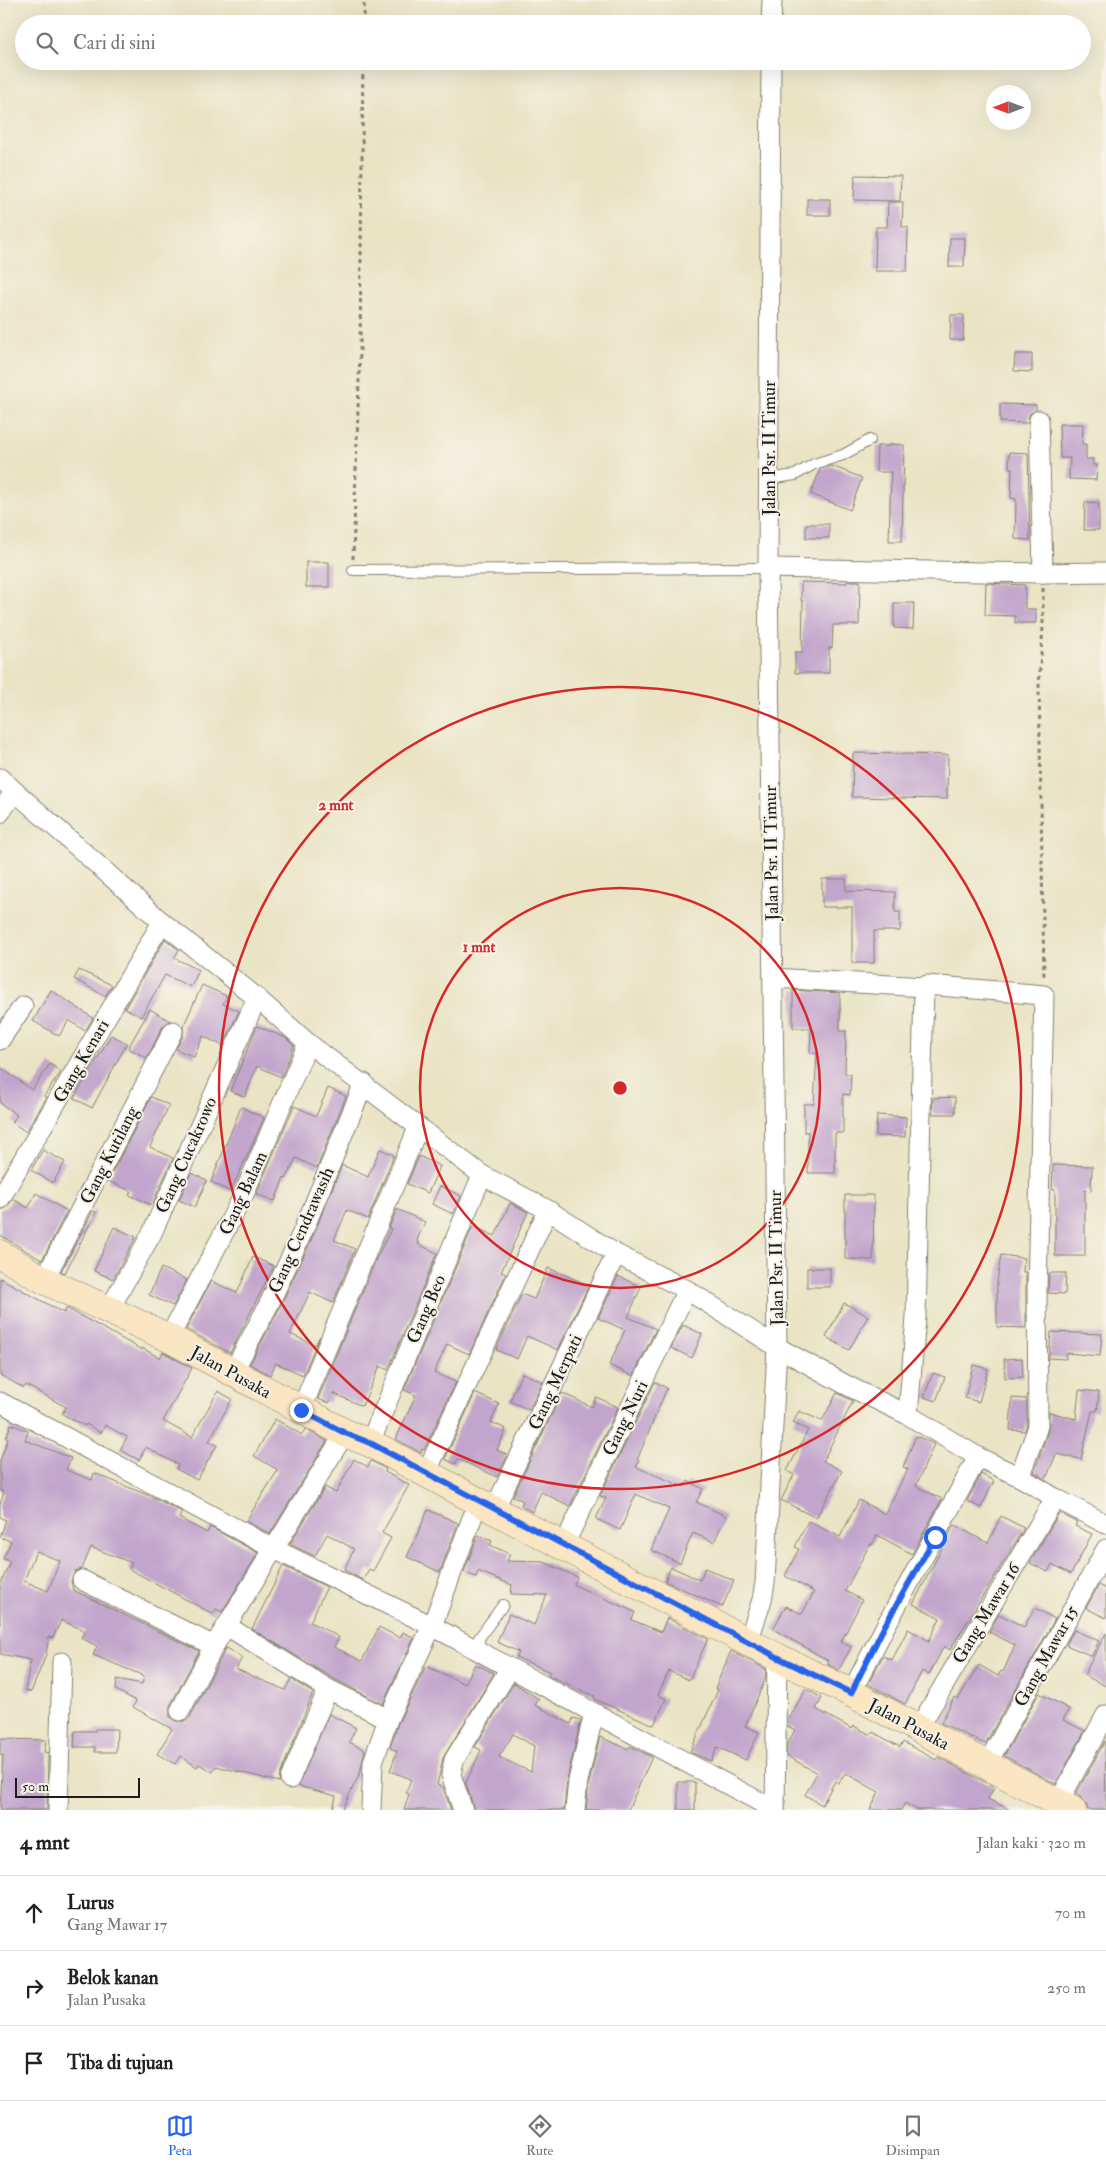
<!DOCTYPE html>
<html lang="id">
<meta charset="utf-8">
<style>
:root{--surface:#fff;--page:#f2f2f2;--text:#202124;--muted:#757577;--line:#e0e0e0;--accent:#2563eb}
body{margin:0;font-family:"IM FELL Double Pica",serif;background:var(--page);color:var(--text)}
.compass{position:absolute;left:986px;top:85px;width:45px;height:45px;border-radius:50%;background:var(--surface);box-shadow:0 5px 20px #0002;rotate:270deg}
.scale{position:absolute;left:15px;bottom:12px;width:125px;box-sizing:border-box;padding-left:5px;border:2px solid #1c1c1c;border-top:0;font-size:14px;line-height:18px;white-space:nowrap;color:#1c1c1c;-webkit-text-stroke:4px #f7f3e8;paint-order:stroke}
.stop{position:absolute;width:15px;height:15px;margin:-11px;border:4px solid #2563eb;border-radius:50%;background:#fff}
.stop.end{background:#2563eb;border-color:#fff;box-shadow:0 1px 5px #0008}
.list{margin:0;padding:0;list-style:none}
h2{display:flex;justify-content:space-between;align-items:center;height:65px;margin:0;padding:0 20px;font-size:21px}
h2 small{font-size:16px;font-weight:400;color:var(--muted)}
.list li{display:grid;grid-template-columns:32px 1fr auto;gap:15px;align-items:center;box-sizing:border-box;height:75px;padding:0 20px;border-top:1px solid var(--line)}
.list b{display:block;font-size:19px;white-space:nowrap}
.list p{margin:0;font-size:16px;white-space:nowrap;color:var(--muted)}
.list em{font-size:16px;font-style:normal;color:var(--muted)}
.icon{flex:none;width:28px;height:28px;fill:none;stroke:currentColor;stroke-width:2;stroke-linecap:round;stroke-linejoin:round}
.map{position:relative;flex:none;width:1106px;height:1810px;overflow:hidden}
.search{position:absolute;background:var(--surface);box-shadow:0 5px 20px #0002;left:15px;right:15px;top:15px;height:55px;display:flex;align-items:center;gap:12px;box-sizing:border-box;padding:0 18px;border-radius:28px;color:var(--muted);font-size:19px}
.sheet{height:290px;background:var(--surface)}
nav{display:flex;justify-content:space-around;align-items:center;box-sizing:border-box;height:70px;border-top:1px solid var(--line);background:var(--surface);font-size:14px;color:var(--muted)}
nav a{display:grid;justify-items:center;gap:2px}
nav .on{color:var(--accent)}
.map>svg:first-child{display:block}
.building{fill:#c2a5cc;fill-rule:evenodd}
.lines{fill:none;stroke-linecap:round;stroke-linejoin:round}
.service-casing{stroke:#838070;stroke-width:12}
.minor-casing{stroke:#838070;stroke-width:21}
.secondary-casing{stroke:#838070;stroke-width:29}
.path{stroke:#838070;stroke-width:3;stroke-dasharray:4 4;stroke-linecap:butt}
.service{stroke:#fff;stroke-width:10}
.minor{stroke:#fff;stroke-width:19}
.secondary{stroke:#fbe6c4;stroke-width:28}
.route{stroke:#2563eb;stroke-width:6}
.ring{fill:none;stroke:#d62828;stroke-width:2.5}
.labels{text-anchor:middle;stroke-width:4;stroke-linejoin:round;paint-order:stroke}
.street-label{font-size:18px;fill:#1c1c1c;stroke:#f7f3e8}
.centre{fill:#d62828;stroke:#f7f3e8;stroke-width:2.5}
.ring-label{font-size:15px;text-anchor:middle;font-weight:bold;fill:#d62828;stroke:#f7f3e8;stroke-width:4;stroke-linejoin:round;paint-order:stroke}
</style>
<div class="map">
<svg width="1106" height="1810" viewBox="0 0 1106 1810">
<rect width="100%" height="100%" fill="#f7f3e8"/>
<filter id="ink" filterUnits="userSpaceOnUse"><feTurbulence type="fractalNoise" baseFrequency=".02" numOctaves="2"/><feDisplacementMap in="SourceGraphic" scale="10" xChannelSelector="R" yChannelSelector="G"/><feConvolveMatrix kernelMatrix="1 2 1 2 8 2 1 2 1" color-interpolation-filters="sRGB"/></filter>
<filter id="wash" filterUnits="userSpaceOnUse"><feTurbulence type="fractalNoise" baseFrequency=".0096" numOctaves="4" result="noise"/><feDisplacementMap in="SourceGraphic" scale="20" xChannelSelector="R" yChannelSelector="G"/><feGaussianBlur stdDeviation="1.12" result="paint"/><feColorMatrix in="noise" values="0 0 0 0 0 0 0 0 0 0 0 0 0 0 0 0 0 1.4 0 .05"/><feComposite in="paint" operator="in"/></filter>
<g filter="url(#wash)">
<rect width="100%" height="100%" fill="#eae4c5"/>
<g id="blocks">
<!-- building -->
<g class="building">
<polygon points="855,175 901,176 900,201 854,200"/>
<rect x="807" y="199" width="23" height="16"/>
<polygon points="888,202 903,202 902,227 908,227 907,271 875,271 876,227 887,227"/>
<polygon points="950,238 965,238 964,267 949,267"/>
<polygon points="951,315 964,315 963,340 950,340"/>
<polygon points="1015,354 1032,354 1032,372 1014,371"/>
<polygon points="1000,404 1036,405 1036,410 1029,414 1028,423 1000,422"/>
<polygon points="1059,424 1083,424 1082,444 1086,444 1086,459 1093,459 1093,465 1097,465 1096,480 1069,479 1070,458 1060,458"/>
<polygon points="891,444 904,445 902,541 889,541 891,472 876,472 877,446 891,446"/>
<polygon points="1009,452 1028,453 1030,540 1015,539 1016,499 1011,498 1012,468 1009,468"/>
<polygon points="832,466 862,478 850,510 811,494 820,469"/>
<polygon points="1085,502 1099,503 1099,530 1084,530"/>
<rect x="806" y="524" width="23" height="14"/>
<rect x="306" y="562" width="23" height="25"/>
<polygon points="847,581 860,581 859,625 833,625 832,648 829,648 829,673 795,673 795,652 802,652 803,601 801,601 801,582 847,583"/>
<polygon points="986,583 1025,585 1025,609 1036,609 1036,623 1015,623 1015,616 985,615"/>
<polygon points="894,603 914,603 913,629 894,628"/>
<polygon points="853,753 948,755 947,799 852,797"/>
<polygon points="822,879 846,879 846,891 895,892 895,912 900,912 900,931 874,931 874,963 852,963 852,907 822,907"/>
<polygon points="165,939 179,950 174,958 199,970 191,987 165,975 141,1017 125,1008"/>
<polygon points="79,970 112,985 105,996 74,979"/>
<polygon points="202,985 227,996 223,1004 239,1011 223,1046 203,1036 194,1057 176,1049 183,1036 183,1027"/>
<polygon points="51,990 93,1018 85,1031 69,1020 59,1036 33,1021"/>
<polygon points="793,990 840,993 840,1031 846,1031 845,1074 851,1074 850,1095 843,1094 843,1133 835,1133 835,1173 808,1173 808,1132 804,1132 804,1104 814,1104 817,1053 810,1053 811,1028 793,1028"/>
<polygon points="150,1009 170,1021 163,1026 147,1058 128,1048"/>
<polygon points="257,1026 286,1038 294,1046 281,1077 257,1066 245,1097 230,1091"/>
<polygon points="111,1035 127,1043 92,1108 74,1098"/>
<polygon points="50,1064 61,1072 44,1096 46,1098 26,1132 12,1122 17,1115 0,1103 0,1067 32,1090"/>
<polygon points="328,1088 346,1096 317,1168 296,1158 286,1179 284,1177 275,1201 256,1194 294,1106 316,1116"/>
<polygon points="151,1097 169,1105 150,1147 173,1158 152,1205 129,1195 131,1191 108,1181"/>
<polygon points="955,1097 955,1114 932,1114 933,1098"/>
<polygon points="241,1107 264,1118 231,1192 211,1182"/>
<polygon points="877,1115 906,1117 905,1137 876,1136"/>
<polygon points="380,1149 394,1155 368,1219 347,1210 334,1240 355,1249 333,1303 310,1292 290,1334 315,1345 320,1336 303,1375 276,1363 270,1375 250,1364 279,1309 313,1236 342,1165 368,1177"/>
<polygon points="43,1150 65,1162 53,1183 31,1170"/>
<polygon points="419,1156 440,1166 428,1193 407,1184"/>
<polygon points="1053,1165 1092,1166 1091,1191 1085,1190 1085,1256 1055,1256 1055,1190 1052,1190"/>
<polygon points="191,1173 207,1180 195,1207 179,1200"/>
<polygon points="440,1186 461,1196 453,1214 432,1204"/>
<polygon points="36,1193 67,1211 42,1260 0,1235 0,1210 6,1208 13,1199 28,1208"/>
<polygon points="845,1195 874,1195 873,1260 845,1259"/>
<polygon points="510,1203 528,1212 501,1272 506,1274 469,1354 447,1344 434,1373 456,1382 424,1450 422,1449 421,1453 396,1439 416,1395 404,1390 473,1226 495,1236"/>
<polygon points="397,1209 425,1222 417,1240 419,1241 418,1244 437,1253 388,1370 380,1366 362,1406 333,1393 329,1403 318,1399 376,1259 391,1229 389,1228"/>
<polygon points="93,1211 96,1212 65,1273 61,1271"/>
<polygon points="114,1227 136,1237 113,1279 94,1271"/>
<polygon points="1001,1255 1024,1258 1023,1272 1026,1272 1026,1328 997,1327 997,1282"/>
<polygon points="253,1257 274,1266 230,1353 186,1329 211,1281 237,1293"/>
<polygon points="161,1268 187,1280 173,1306 149,1295"/>
<polygon points="548,1268 589,1285 558,1350 527,1336 517,1359 496,1350 522,1294 534,1299"/>
<rect x="807" y="1268" width="23" height="19"/>
<polygon points="1049,1273 1066,1273 1065,1294 1048,1293"/>
<polygon points="618,1276 641,1287 628,1317 656,1329 633,1376 609,1365 625,1330 598,1318"/>
<polygon points="0,1278 64,1313 67,1308 142,1350 142,1348 160,1358 163,1352 192,1368 163,1421 192,1437 218,1391 232,1399 209,1441 217,1445 197,1480 176,1469 178,1465 146,1447 139,1460 120,1450 127,1437 105,1425 101,1433 86,1424 85,1426 62,1414 66,1407 26,1385 24,1388 0,1375"/>
<polygon points="844,1303 868,1316 849,1350 826,1337"/>
<polygon points="683,1325 702,1334 692,1358 671,1348"/>
<polygon points="1051,1332 1102,1334 1100,1356 1066,1353 1066,1359 1049,1358"/>
<polygon points="1022,1358 1023,1377 1005,1378 1004,1359"/>
<polygon points="973,1365 988,1369 979,1402 965,1398"/>
<polygon points="522,1373 543,1382 529,1410 510,1401"/>
<polygon points="933,1373 945,1377 936,1401 924,1397"/>
<polygon points="655,1382 667,1388 637,1460 639,1461 636,1467 684,1487 688,1481 703,1489 696,1502 726,1516 714,1542 693,1533 680,1563 651,1550 669,1509 636,1494 620,1530 596,1519 606,1498 600,1496"/>
<polygon points="1079,1390 1099,1392 1097,1411 1092,1411 1081,1459 1056,1454 1046,1479 1034,1472 1049,1428 1049,1412 1076,1419"/>
<polygon points="475,1393 499,1404 491,1422 506,1429 497,1450 508,1455 497,1477 458,1459 455,1464 445,1459"/>
<polygon points="562,1393 592,1407 596,1397 618,1407 570,1506 541,1492 532,1512 521,1506 523,1501 513,1496"/>
<polygon points="837,1393 853,1401 823,1461 842,1471 816,1518 781,1500 794,1475 787,1471 808,1430 793,1423 799,1411 822,1421"/>
<polygon points="1012,1398 1027,1399 1027,1424 1025,1431 1010,1430"/>
<polygon points="275,1419 302,1435 305,1429 327,1441 270,1534 246,1521 278,1470 254,1456"/>
<path d="M11 1424 28 1431 25 1440 71 1458 66 1470 92 1480 94 1473 157 1499 182 1512 179 1518 207 1533 210 1527 258 1553 222 1612 216 1609 213 1614 129 1569 132 1563 91 1547 82 1569 75 1571 71 1581 73 1590 199 1651 170 1706V1717L175 1721H186L190 1717 226 1648 242 1658 236 1669 285 1690 291 1679 313 1693 280 1775 279 1782 216 1766 213 1772 199 1764 197 1767 180 1756 175 1764 157 1754 172 1729 133 1707 136 1701 116 1690 117 1679 142 1684 144 1676 93 1655 97 1646 81 1638 85 1631 61 1620 53 1638 49 1637 46 1655 31 1692 25 1690 31 1660 0 1654V1586L10 1561 3 1559 11 1541 0 1537 6 1520 0 1517V1504L4 1492 0 1490V1461L8 1439 6 1438ZM36 1551 60 1561 48 1591 24 1581Z"/>
<polygon points="916,1436 934,1444 916,1486 942,1499 912,1554 877,1535 872,1545 870,1544 845,1591 862,1600 841,1642 851,1647 839,1670 827,1664 829,1661 773,1629 786,1606 802,1614 814,1592 785,1576 799,1549 795,1547 808,1521 840,1537 859,1500 885,1514 908,1469 903,1467"/>
<polygon points="354,1459 368,1467 371,1461 386,1469 385,1472 409,1485 382,1533 391,1538 373,1571 369,1569 363,1580 344,1570 354,1549 327,1534 315,1556 290,1544 325,1487 336,1493"/>
<polygon points="981,1474 994,1481 981,1508 967,1501"/>
<polygon points="428,1510 458,1523 440,1572 407,1557"/>
<polygon points="1059,1513 1077,1522 1075,1526 1092,1534 1071,1574 1052,1564 1048,1572 1030,1563"/>
<polygon points="1001,1516 1024,1528 950,1650 944,1646 929,1675 922,1671 905,1704 868,1684 883,1656 892,1660 908,1629 929,1641 940,1618 913,1604 954,1525 988,1543"/>
<polygon points="478,1535 492,1541 490,1545 510,1554 507,1561 544,1562 577,1577 574,1585 635,1612 632,1620 661,1632 667,1618 708,1639 689,1680 669,1671 658,1695 666,1699 654,1725 594,1699 595,1696 554,1678 548,1676 550,1672 516,1657 519,1652 497,1642 509,1614 534,1625 547,1595 511,1594 512,1585 478,1571 476,1577 464,1572"/>
<polygon points="283,1566 327,1587 310,1622 339,1637 334,1647 362,1661 379,1627 400,1638 403,1632 414,1638 383,1704 334,1679 252,1629"/>
<polygon points="671,1567 700,1580 705,1568 734,1581 722,1607 665,1581"/>
<polygon points="1099,1585 1106,1589 1106,1618 1086,1608"/>
<polygon points="1035,1608 1055,1619 985,1744 941,1723 954,1697 958,1699 979,1665 998,1676 1001,1671 1003,1672 1015,1645 989,1632 999,1614 1024,1627"/>
<polygon points="1074,1630 1099,1641 1092,1656 1066,1645"/>
<polygon points="1106,1633 1106,1686 1084,1675"/>
<polygon points="731,1651 766,1669 765,1680 745,1726 759,1732 746,1760 717,1747 711,1761 690,1752 718,1690 715,1688"/>
<polygon points="475,1664 494,1673 443,1758 437,1785 443,1787 451,1810 404,1810 409,1794 406,1793 411,1779 390,1771 397,1751 390,1748 398,1723 426,1666 465,1684"/>
<path d="M514 1683 539 1699 535 1705 571 1724 573 1718 581 1720 567 1779 564 1810H474L466 1783 481 1750 475 1747ZM513 1734 534 1746 531 1772 499 1757Z"/>
<polygon points="806,1689 822,1698 816,1709 852,1729 854,1726 871,1735 873,1732 900,1747 903,1742 936,1760 938,1757 994,1787 988,1799 1010,1810 917,1810 905,1803 901,1810 870,1810 879,1792 845,1773 839,1783 835,1781 822,1805 805,1795 817,1773 787,1756 787,1744 795,1730 787,1726 787,1722"/>
<polygon points="1039,1693 1069,1709 1063,1720 1085,1731 1056,1784 1004,1756"/>
<polygon points="329,1714 356,1728 349,1742 365,1750 360,1773 342,1810 333,1810 336,1796 298,1786"/>
<polygon points="95,1729 117,1729 116,1752 95,1752 95,1747 74,1747 75,1731 95,1731"/>
<polygon points="600,1737 628,1749 630,1746 652,1757 628,1810 586,1810 589,1783"/>
<polygon points="0,1739 46,1740 44,1752 48,1753 47,1810 0,1810 3,1755 0,1755"/>
<polygon points="1105,1741 1106,1810 1088,1810 1085,1801 1076,1794"/>
<rect x="678" y="1782" width="17" height="28"/>
</g>
</g>
</g>
<g filter="url(#ink)">
<use href="#blocks" fill-opacity="0" stroke="#838070" stroke-width="1"/>
<g class="lines">
<!-- service casing -->
<g class="service-casing">
<g id="service">
<polyline points="769,479 795,475 814,464 843,455 870,440"/>
<polyline points="353,570 768,568"/>
<polyline points="480,1652 479,1638 503,1605"/>
</g>
</g>
<!-- minor casing -->
<g class="minor-casing">
<g id="minor">
<polyline points="771,24 772,0"/>
<polyline points="1039,420 1043,573"/>
<polyline points="768,568 1043,573 1106,572"/>
<polyline points="0,778 162,922 257,998 308,1043 482,1175 548,1210 616,1254 687,1290 777,1347 848,1386 908,1415 978,1457 1022,1478 1055,1498 1106,1524"/>
<polyline points="0,813 14,792"/>
<path d="M773 978 924 987 927 985 1044 995 1037 1290 1038 1425C1034 1443 1022 1461 1022 1478"/>
<polyline points="0,1040 23,1006"/>
<polyline points="0,1199 162,922"/>
<polyline points="44,1280 173,1031"/>
<polyline points="109,1310 152,1233 257,998"/>
<polyline points="169,1338 244,1194 308,1043"/>
<polyline points="232,1374 269,1304 303,1231 364,1083"/>
<polyline points="0,1402 274,1549 432,1626 775,1810"/>
<polyline points="301,1410 418,1128"/>
<polyline points="908,1415 916,1317 924,987"/>
<polyline points="370,1443 482,1175"/>
<polyline points="426,1473 548,1210"/>
<polyline points="494,1510 616,1254"/>
<polyline points="564,1545 687,1290"/>
<polyline points="82,1580 214,1646"/>
<polyline points="227,1626 328,1689 388,1719"/>
<polyline points="748,1642 762,1600 765,1583 777,1347 768,568 771,61"/>
<polyline points="851,1693 885,1627 978,1457"/>
<polyline points="180,1711 214,1646 345,1433"/>
<polyline points="918,1729 1055,1498"/>
<polyline points="987,1764 1106,1549"/>
<polyline points="290,1779 328,1689"/>
<polyline points="1058,1803 1106,1715"/>
<polyline points="58,1810 62,1662"/>
<polyline points="371,1810 373,1762 388,1719 432,1626 478,1502"/>
<polyline points="463,1810 451,1775 454,1760 510,1668"/>
<polyline points="575,1810 578,1781 594,1713"/>
<polyline points="775,1810 777,1657"/>
</g>
</g>
<!-- secondary casing -->
<g class="secondary-casing">
<polyline id="secondary" points="0,1254 44,1280 169,1338 345,1433 370,1443 494,1510 777,1657 851,1693 1072,1810"/>
</g>
<!-- path -->
<g class="path">
<polyline points="364,24 364,0"/>
<polyline points="353,559 360,351 363,61"/>
<polyline points="1043,588 1043,627 1039,683 1044,979"/>
</g>
<!-- service -->
<use href="#service" class="service"/>
<!-- minor -->
<use href="#minor" class="minor"/>
<!-- secondary -->
<use href="#secondary" class="secondary"/>
</g>
</g>
<g class="lines" filter="url(#ink)">
<!-- route -->
<polyline class="route" points="301,1410 345,1433 370,1443 777,1657 851,1693 884,1627 935,1537"/>
</g>
<!-- distance rings -->
<g class="ring">
<circle cx="620" cy="1088" r="200"/>
<circle cx="620" cy="1088" r="401"/>
</g>
<g class="labels">
<!-- street labels -->
<g class="street-label">
<text transform="translate(769 448) rotate(-90)" y="6">Jalan Psr. II Timur</text>
<text transform="translate(771 853) rotate(-91)" y="6">Jalan Psr. II Timur</text>
<text transform="translate(81 1061) rotate(-60)" y="6">Gang Kenari</text>
<text transform="translate(109 1155) rotate(-63)" y="6">Gang Kutilang</text>
<text transform="translate(186 1155) rotate(-66)" y="6">Gang Cucakrowo</text>
<text transform="translate(243 1193) rotate(-65)" y="6">Gang Balam</text>
<text transform="translate(301 1230) rotate(-66)" y="6">Gang Cendrawasih</text>
<text transform="translate(776 1258) rotate(-91)" y="6">Jalan Psr. II Timur</text>
<text transform="translate(426 1309) rotate(-67)" y="6">Gang Beo</text>
<text transform="translate(231 1372) rotate(29)" y="6">Jalan Pusaka</text>
<text transform="translate(555 1382) rotate(-65)" y="6">Gang Merpati</text>
<text transform="translate(625 1418) rotate(-64)" y="6">Gang Nuri</text>
<text transform="translate(986 1613) rotate(-59)" y="6">Gang Mawar 16</text>
<text transform="translate(1046 1656) rotate(-61)" y="6">Gang Mawar 15</text>
<text transform="translate(909 1724) rotate(28)" y="6">Jalan Pusaka</text>
</g>
</g>
<circle cx="620" cy="1088" r="8" class="centre"/>
<g class="ring-label">
<text x="336" y="810">2 mnt</text>
<text x="479" y="952">1 mnt</text>
</g>
</svg>
<svg class="compass" viewBox="-18 -18 36 36"><path d="M0-13l5 13h-10z" fill="#e53935"/><path d="M0 13l5-13h-10z" fill="#757577"/></svg>
<div class="scale">50 m</div>
<div class="stop" style="left:935px;top:1537px"></div>
<div class="stop end" style="left:301px;top:1410px"></div>
<div class="search"><svg class="icon" aria-label="search" viewBox="0 0 24 24"><circle cx="10" cy="10" r="6"/><path d="M15 15l6 6"/></svg>Cari di sini</div>
</div>
<section class="sheet">
<h2>4 mnt<small>Jalan kaki · 320 m</small></h2>
<ul class="list">
<li><svg class="icon" aria-label="ahead" viewBox="0 0 24 24"><path d="M12 20V5M6 11l6-6 6 6"/></svg><div><b>Lurus</b><p>Gang Mawar 17</p></div><em>70 m</em></li>
<li><svg class="icon" aria-label="right" viewBox="0 0 24 24"><path d="M7 20v-9h11M14 6l5 5-5 5"/></svg><div><b>Belok kanan</b><p>Jalan Pusaka</p></div><em>250 m</em></li>
<li><svg class="icon" aria-label="arrive" viewBox="0 0 24 24"><path d="M6 21V4h12l-3 4 3 4H6"/></svg><div><b>Tiba di tujuan</b></div></li>
</ul>
</section>
<nav>
<a class="on"><svg class="icon" aria-label="map" viewBox="0 0 24 24"><path d="M3 6l6-2 6 2 6-2v14l-6 2-6-2-6 2zM9 4v14M15 6v14"/></svg>Peta</a>
<a><svg class="icon" aria-label="directions" viewBox="0 0 24 24"><path d="M12 3l9 9-9 9-9-9zM9 14v-3h6M13 9l2 2-2 2"/></svg>Rute</a>
<a><svg class="icon" aria-label="saved" viewBox="0 0 24 24"><path d="M7 4h10v16l-5-4-5 4z"/></svg>Disimpan</a>
</nav>
